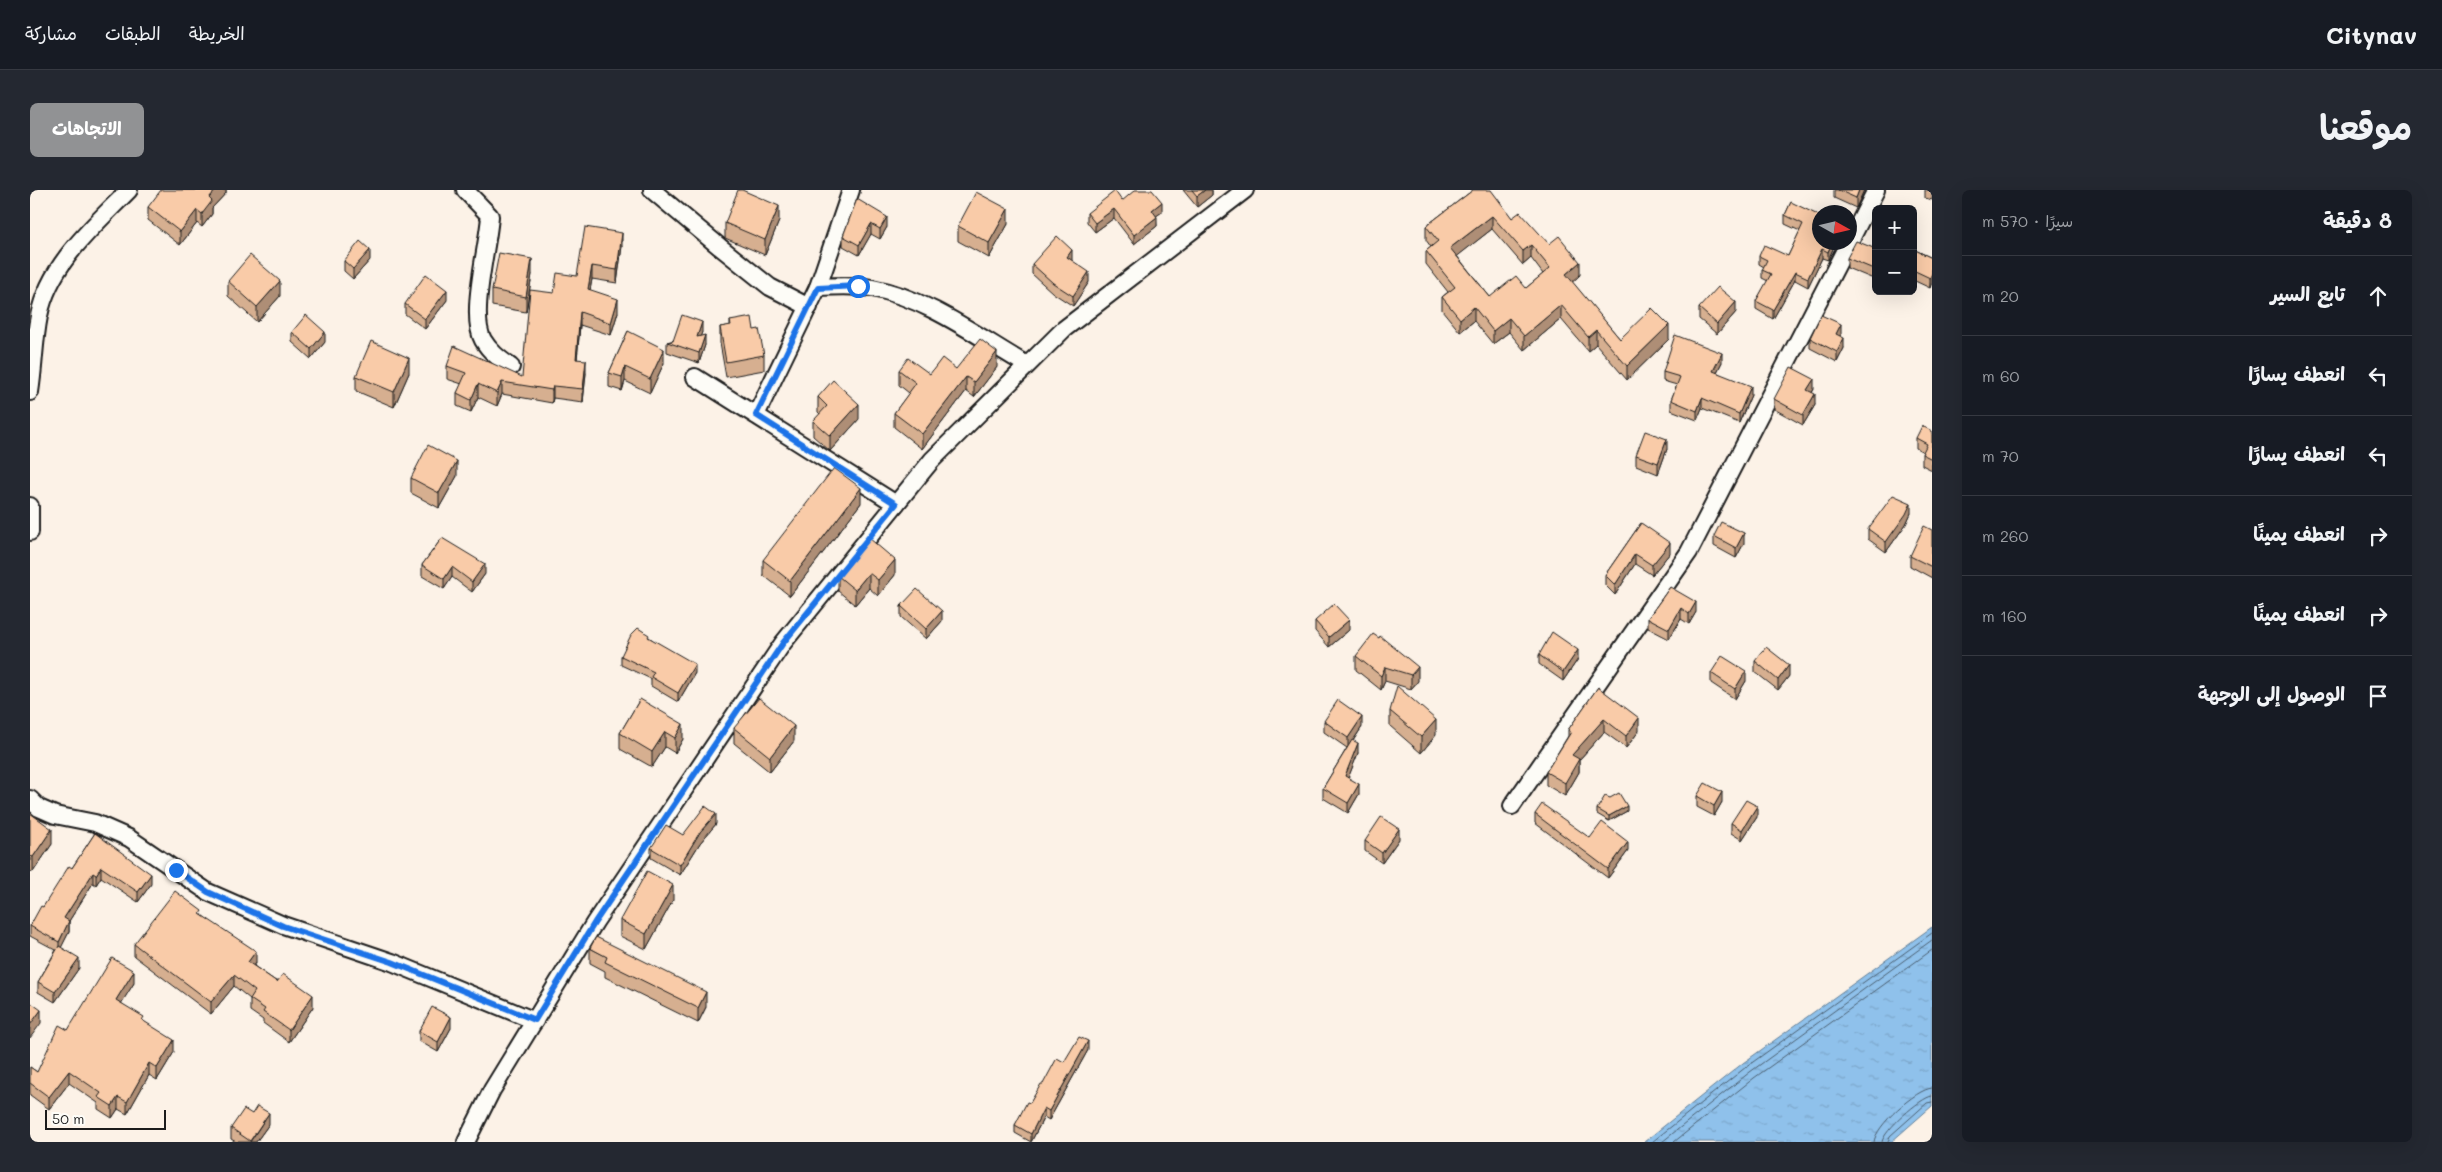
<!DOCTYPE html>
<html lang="ar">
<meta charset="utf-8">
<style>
:root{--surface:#171b24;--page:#242831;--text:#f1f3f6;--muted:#9ea1a6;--line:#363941;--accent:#919294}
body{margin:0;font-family:Mali,"Playpen Sans Arabic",sans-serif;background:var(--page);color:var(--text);direction:rtl}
.controls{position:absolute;right:15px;top:15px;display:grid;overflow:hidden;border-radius:8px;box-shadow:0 5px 20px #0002}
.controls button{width:45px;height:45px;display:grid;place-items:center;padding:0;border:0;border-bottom:1px solid var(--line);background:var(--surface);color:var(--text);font:25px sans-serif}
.compass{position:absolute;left:1782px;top:15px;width:45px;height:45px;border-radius:50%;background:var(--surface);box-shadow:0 5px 20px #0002;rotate:98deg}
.scale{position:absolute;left:15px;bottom:12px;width:121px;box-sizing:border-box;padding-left:5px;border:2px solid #1c1c1c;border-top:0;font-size:14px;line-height:18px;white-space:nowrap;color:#1c1c1c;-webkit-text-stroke:4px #fdfcf7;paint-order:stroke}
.stop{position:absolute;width:15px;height:15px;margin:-11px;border:4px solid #1a73e8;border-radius:50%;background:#fff}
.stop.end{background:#1a73e8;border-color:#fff;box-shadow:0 1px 5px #0008}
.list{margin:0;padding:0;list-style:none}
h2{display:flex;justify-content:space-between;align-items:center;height:65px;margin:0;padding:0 20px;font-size:21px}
h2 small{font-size:16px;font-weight:400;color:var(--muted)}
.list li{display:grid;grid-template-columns:32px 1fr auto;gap:15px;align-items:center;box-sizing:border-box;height:80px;padding:0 20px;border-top:1px solid var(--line)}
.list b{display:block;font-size:19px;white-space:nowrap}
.list em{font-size:16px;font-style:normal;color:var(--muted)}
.icon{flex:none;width:28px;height:28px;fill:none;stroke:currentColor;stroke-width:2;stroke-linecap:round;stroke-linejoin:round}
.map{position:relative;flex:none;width:1902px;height:952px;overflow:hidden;direction:ltr;border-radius:8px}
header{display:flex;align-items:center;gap:30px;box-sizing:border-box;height:70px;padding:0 25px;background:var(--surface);border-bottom:1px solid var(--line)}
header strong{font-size:24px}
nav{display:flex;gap:28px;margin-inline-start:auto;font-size:18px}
.intro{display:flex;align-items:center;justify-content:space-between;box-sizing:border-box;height:120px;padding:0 30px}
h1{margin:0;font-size:35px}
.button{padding:12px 22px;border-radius:8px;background:var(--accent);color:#fff;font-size:18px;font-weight:700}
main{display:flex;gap:30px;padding:0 30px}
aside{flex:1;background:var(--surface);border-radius:8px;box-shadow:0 5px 20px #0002}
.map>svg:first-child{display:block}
.water{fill:url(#water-ripples);stroke:#617f98}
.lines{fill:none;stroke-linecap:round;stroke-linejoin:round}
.shore{stroke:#4a5e6f;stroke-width:1}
.minor-casing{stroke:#1c1c1c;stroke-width:20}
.minor{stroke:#fdfcf7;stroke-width:16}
.wall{fill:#d6af90;stroke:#1c1c1c;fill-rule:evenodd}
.shaded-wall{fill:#ae8e76;stroke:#1c1c1c}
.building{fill:#f9cba8;stroke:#1c1c1c;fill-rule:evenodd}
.route{stroke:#1a73e8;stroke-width:6}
</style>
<header>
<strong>Citynav</strong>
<nav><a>الخريطة</a><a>الطبقات</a><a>مشاركة</a></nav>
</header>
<div class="intro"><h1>موقعنا</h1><a class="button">الاتجاهات</a></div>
<main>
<aside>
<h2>8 دقيقة<small>سيرًا · 570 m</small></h2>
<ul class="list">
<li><svg class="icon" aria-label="ahead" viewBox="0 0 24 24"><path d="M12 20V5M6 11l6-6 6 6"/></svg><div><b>تابع السير</b></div><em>20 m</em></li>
<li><svg class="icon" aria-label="left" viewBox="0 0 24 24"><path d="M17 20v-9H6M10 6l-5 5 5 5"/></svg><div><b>انعطف يسارًا</b></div><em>60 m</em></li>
<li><svg class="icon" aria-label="left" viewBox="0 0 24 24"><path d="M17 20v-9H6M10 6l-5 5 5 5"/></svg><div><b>انعطف يسارًا</b></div><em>70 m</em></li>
<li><svg class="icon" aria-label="right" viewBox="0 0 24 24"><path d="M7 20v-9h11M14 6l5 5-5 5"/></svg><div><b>انعطف يمينًا</b></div><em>260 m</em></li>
<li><svg class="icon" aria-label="right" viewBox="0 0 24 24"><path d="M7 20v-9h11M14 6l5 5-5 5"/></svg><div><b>انعطف يمينًا</b></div><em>160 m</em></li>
<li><svg class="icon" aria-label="arrive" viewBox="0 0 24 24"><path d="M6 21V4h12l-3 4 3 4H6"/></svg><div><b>الوصول إلى الوجهة</b></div></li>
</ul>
</aside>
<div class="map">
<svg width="1902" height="952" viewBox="0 0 1902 952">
<defs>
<pattern id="water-ripples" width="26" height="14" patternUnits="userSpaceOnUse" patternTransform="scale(1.25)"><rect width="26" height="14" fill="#8fc1eb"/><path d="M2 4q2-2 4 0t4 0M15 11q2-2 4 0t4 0" fill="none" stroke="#7ba5c9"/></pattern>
</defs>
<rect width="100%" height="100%" fill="#fcf2e7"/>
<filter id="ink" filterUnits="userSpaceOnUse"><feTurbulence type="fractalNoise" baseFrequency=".02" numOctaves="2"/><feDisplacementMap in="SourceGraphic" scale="10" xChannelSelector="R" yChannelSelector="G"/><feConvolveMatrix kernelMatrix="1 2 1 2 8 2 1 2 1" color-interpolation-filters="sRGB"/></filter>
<g filter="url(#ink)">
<!-- water -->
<polygon class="water" points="1902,737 1902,916 1861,952 1614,952 1713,873"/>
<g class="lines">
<!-- shore -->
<g class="shore">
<polyline points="1622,952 1716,877 1902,743"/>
<polyline points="1632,952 1720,882 1902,750"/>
<polyline points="1644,952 1724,888 1902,760"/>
<path d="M1844 952C1845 936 1886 899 1902 898"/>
<path d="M1852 952C1853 941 1891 907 1902 906"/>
<polyline points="1858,952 1860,946 1897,913 1902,912"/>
</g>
<!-- minor casing -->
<g class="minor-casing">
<g id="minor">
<path d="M435 0 460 26C458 57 439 125 453 150 460 162 470 169 481 177"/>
<polyline points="622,0 690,57 740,97 779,117"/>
<polyline points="1820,51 1846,0"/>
<path d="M788 97C806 96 824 95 842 98 897 108 950 148 997 175"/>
<polyline points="665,187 866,314"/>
<path d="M0 202C4 177 4 151 9 126 19 74 64 36 99 0"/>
<polyline points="726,225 788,97 821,0"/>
<polyline points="0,316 0,342"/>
<polyline points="0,609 9,618 25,625 65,633 99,648 178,702 253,735 362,772 505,831"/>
<polyline points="1482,616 1659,362 1819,52"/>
<polyline points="436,952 462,900 565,732 753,453 866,314 902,270 1034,139 1215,0"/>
</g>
</g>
<!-- minor -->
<use href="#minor" class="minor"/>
</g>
<!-- wall -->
<g class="wall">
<polygon points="196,0 196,3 182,18 182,24 172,37 167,33 150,55 118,30 118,17"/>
<polygon points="1153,0 1182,0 1182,5 1167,17"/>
<path d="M1443 0 1519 54 1550 85 1542 92 1590 149H1639L1597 190 1566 154 1558 161 1531 129 1494 160 1479 142 1463 154 1444 131 1430 142 1412 120V107L1418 102 1396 74V61L1401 57 1396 50V36ZM1462 39 1493 75 1501 68 1513 84 1496 98 1460 107 1427 66Z"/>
<polygon points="1804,0 1834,0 1826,18 1804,8"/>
<polygon points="1895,0 1902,0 1902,10 1895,8"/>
<polygon points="827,9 857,37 850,49 841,44 829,65 813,56 813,46"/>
<polygon points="1092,11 1132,22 1126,26 1127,36 1104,54 1084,28 1065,42 1057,32 1057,23"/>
<polygon points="1761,12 1806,52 1798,70 1792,68 1778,97 1765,90 1743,129 1726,119 1726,111 1738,91 1732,88 1732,80 1734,77 1729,74 1729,66 1758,66 1770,41 1755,34 1755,25"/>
<polygon points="749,31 735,65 695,48 695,33"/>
<polygon points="978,34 959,68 928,51 928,36"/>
<polygon points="592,56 587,93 562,89 560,100 588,122 581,145 550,135 547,169 556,183 553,212 523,208 522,213 472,204 467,216 448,207 441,222 427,216 427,203 432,194 417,189 417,176 492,187 524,103"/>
<polygon points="1846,59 1846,90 1817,78 1817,68"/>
<polygon points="1883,59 1902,68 1900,98 1883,90"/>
<polygon points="340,70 323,89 314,81 314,71"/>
<polygon points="1042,70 1059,92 1043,116 1023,103 1002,84 1002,74"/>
<polygon points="502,84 496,122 462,116 462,100"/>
<polygon points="198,91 250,106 227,132 198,106"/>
<polygon points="417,110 395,139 375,124 375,114"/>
<polygon points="1669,118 1706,122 1687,144 1669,129"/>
<polygon points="700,131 724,140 734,165 734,180 696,187 690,153 690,137 700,136"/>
<polygon points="598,141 634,173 620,203 595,191 592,201 579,197 579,183"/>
<polygon points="262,142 295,152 281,169 262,152"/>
<polygon points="672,142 670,146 675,155 669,173 637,162 637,152"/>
<polygon points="1811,145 1810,146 1814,158 1807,172 1780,158 1780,148"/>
<polygon points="1692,172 1687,182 1721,205 1709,233 1672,218 1667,230 1641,220 1641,210 1647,195 1633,191 1633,182"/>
<polygon points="967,177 944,207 936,201 892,259 864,237 864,223 879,203 869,195 869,180 900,184 926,179"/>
<polygon points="379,183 364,217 326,201 326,186"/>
<polygon points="1784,199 1782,203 1785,215 1773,235 1744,219 1744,209"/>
<polygon points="788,207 829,229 800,261 783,246 783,231 790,224 788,222"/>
<polygon points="1902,241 1902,280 1892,275 1892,264 1893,262 1886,258 1886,248"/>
<polygon points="1637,259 1628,284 1606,275 1606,265"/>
<polygon points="427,286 409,318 381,303 381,288"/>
<polygon points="831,313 760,406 733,385 733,370"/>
<polygon points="1881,323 1876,334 1856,362 1838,349 1838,339"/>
<polygon points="1611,333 1640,363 1622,385 1605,374 1585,405 1575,395 1575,385"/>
<polygon points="1902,340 1902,388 1880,376 1880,366"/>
<polygon points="1684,346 1714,353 1706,368 1684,356"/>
<polygon points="412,348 455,384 442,402 422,387 414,399 392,386 392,375"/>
<polygon points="839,348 865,385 848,406 839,398 825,415 808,401 808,386"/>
<polygon points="1640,397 1666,422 1659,434 1651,429 1639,449 1618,438 1618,428"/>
<polygon points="871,416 912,431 896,449 871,427"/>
<polygon points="1285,431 1319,440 1299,457 1285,441"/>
<polygon points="619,447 665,483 648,512 621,496 621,489 591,475 591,466"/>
<polygon points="1349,448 1388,491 1381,499 1355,491 1351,500 1326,480 1326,466"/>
<polygon points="1509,465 1548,469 1533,491 1509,474"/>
<polygon points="1725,471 1759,486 1748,500 1725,482"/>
<polygon points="1681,483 1716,491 1705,509 1681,493"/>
<polygon points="1568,497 1609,541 1596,558 1574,542 1549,570 1549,582 1535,606 1516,595 1516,582 1538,546 1538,540"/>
<polygon points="610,509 653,549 645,563 635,557 622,577 590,559 590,543"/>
<polygon points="1360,521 1406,545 1391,563 1360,536"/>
<polygon points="1294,531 1332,537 1323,551 1328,563 1318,588 1329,604 1318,623 1293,608 1293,598 1317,558 1294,542"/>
<polygon points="704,538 764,551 740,582 704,553"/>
<polygon points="1667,606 1692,612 1684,626 1667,617"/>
<polygon points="1580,608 1597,621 1579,631 1567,624 1567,619"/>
<polygon points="0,623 22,654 3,682 0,681"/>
<polygon points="1505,624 1560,648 1598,661 1578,688 1505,633"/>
<polygon points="1727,627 1712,650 1701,643 1701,633"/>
<polygon points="686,634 670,653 650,685 621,668 621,658 653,645"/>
<polygon points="65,643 121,694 108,712 71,687 66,695 63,693 39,731 39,742 31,757 49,778 25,812 8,802 8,792 26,760 0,746 0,736 13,717 42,678"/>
<polygon points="1369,649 1352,673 1335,661 1335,651"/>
<polygon points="643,710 616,759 590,746 590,730"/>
<polygon points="172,725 226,773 224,776 283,817 259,852 233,833 233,830 220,821 220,809 204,796 181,824 104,766 104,754"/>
<polygon points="560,758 676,817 668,833 575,787 575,781 560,773"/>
<polygon points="104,793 91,813 114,831 144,862 127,890 119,885 97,924 88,919 82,928 68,919 68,913 39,893 19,919 0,905 0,877 7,882 38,840"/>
<polygon points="421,838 408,862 389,851 389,841"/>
<polygon points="1058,860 1019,930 1014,927 1001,952 985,943 985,935 1013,894 1034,872"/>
<polygon points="222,924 239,934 226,952 206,952 201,949 201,938"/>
</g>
<!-- shaded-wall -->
<g class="shaded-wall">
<polygon points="186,0 196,0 196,3 182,18 182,24 172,37 172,24 179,8"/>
<polygon points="1175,0 1182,0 1182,5 1167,17 1167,6"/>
<polygon points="1829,0 1834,0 1826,18 1826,8"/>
<polygon points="1132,12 1132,22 1122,29 1122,20"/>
<polygon points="749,16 749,31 735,65 735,50"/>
<polygon points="978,19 978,34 959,68 959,53"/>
<polygon points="1084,19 1084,28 1065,42 1065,33"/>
<polygon points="167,20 167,33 150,55 150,42"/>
<polygon points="1462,26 1462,39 1420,72 1420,58"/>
<polygon points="857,27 857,37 850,49 850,39"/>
<polygon points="1127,27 1127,36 1104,54 1104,45"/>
<polygon points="841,34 841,44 829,65 829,55"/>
<polygon points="592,43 592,56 587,93 587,80"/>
<polygon points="1802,52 1806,52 1798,70 1798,62"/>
<polygon points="1501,55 1501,68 1493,75 1493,61"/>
<polygon points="1792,59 1792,68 1778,97 1778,88"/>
<polygon points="340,60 340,70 323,89 323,79"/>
<polygon points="1042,60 1042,71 1037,67"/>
<polygon points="502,69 502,84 496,122 496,107"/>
<polygon points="1550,72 1550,85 1536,98 1536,84"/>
<polygon points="562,76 562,89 558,112 558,99"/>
<polygon points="1059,82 1059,92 1043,116 1043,106"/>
<polygon points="1765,82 1765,90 1743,129 1743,120"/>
<polygon points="1902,83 1902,93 1900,98 1900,88"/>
<polygon points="250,91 250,106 227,132 227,117"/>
<polygon points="417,100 417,110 395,139 395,129"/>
<polygon points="588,109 588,122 581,145 581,133"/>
<polygon points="1706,112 1706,122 1687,144 1687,134"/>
<polygon points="1531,115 1531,129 1494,160 1494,146"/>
<polygon points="1444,117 1444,131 1430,142 1430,129"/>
<polygon points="550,122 550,135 546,182 546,169"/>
<polygon points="1479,128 1479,142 1463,154 1463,141"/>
<polygon points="672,132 672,142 667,157 667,147"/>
<polygon points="1811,134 1811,145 1806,155 1806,144"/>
<polygon points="1639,135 1639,149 1597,190 1597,176"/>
<polygon points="1566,140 1566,154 1558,161 1558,147"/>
<polygon points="295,142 295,152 281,169 281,159"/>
<polygon points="675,145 675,155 669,173 669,163"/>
<polygon points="1814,148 1814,158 1807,172 1807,162"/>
<polygon points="634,159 634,173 620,203 620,189"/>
<polygon points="967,162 967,177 944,207 944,192"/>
<polygon points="1692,163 1692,172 1683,190 1683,181"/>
<polygon points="379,168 379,183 364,217 364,202"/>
<polygon points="556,170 556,183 553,212 553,199"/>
<polygon points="595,177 595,191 592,201 592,187"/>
<polygon points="936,187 936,201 892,259 892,244"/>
<polygon points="1784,189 1784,199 1777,211 1777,200"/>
<polygon points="472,192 472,204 467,216 467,203"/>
<polygon points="448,194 448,207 441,222 441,210"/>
<polygon points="523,196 523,208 522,213 522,200"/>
<polygon points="1721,196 1721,205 1709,233 1709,224"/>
<polygon points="1785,204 1785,215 1773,235 1773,225"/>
<polygon points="1672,208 1672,218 1667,230 1667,221"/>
<polygon points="829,214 829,229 800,261 800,246"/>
<polygon points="1637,249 1637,259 1628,284 1628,273"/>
<polygon points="427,271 427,286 409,318 409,303"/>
<polygon points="831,298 831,313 760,406 760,391"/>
<polygon points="1881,313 1881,323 1876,334 1856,362 1856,352"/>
<polygon points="1714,343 1714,353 1706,368 1706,358"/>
<polygon points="1640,353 1640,363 1622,385 1622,375"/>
<polygon points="1605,364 1605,374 1585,405 1585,395"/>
<polygon points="865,370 865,385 848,406 848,390"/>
<polygon points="455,374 455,384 442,402 442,392"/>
<polygon points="422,377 422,387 414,399 414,389"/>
<polygon points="839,383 839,398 825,415 825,400"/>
<polygon points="1666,412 1666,422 1659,434 1659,424"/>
<polygon points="1651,418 1651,429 1639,449 1639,439"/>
<polygon points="912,421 912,431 896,449 896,439"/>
<polygon points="1319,430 1319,440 1299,457 1299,447"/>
<polygon points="1548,460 1548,469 1533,491 1533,482"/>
<polygon points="665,474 665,483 648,512 648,503"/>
<polygon points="1759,475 1759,486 1748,500 1748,490"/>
<polygon points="1355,477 1355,491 1351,500 1351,486"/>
<polygon points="1388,477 1388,491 1381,499 1381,485"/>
<polygon points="1716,481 1716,491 1705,509 1705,499"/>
<polygon points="1332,527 1332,537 1318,558 1318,548"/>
<polygon points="1609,528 1609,541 1596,558 1596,546"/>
<polygon points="1574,529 1574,542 1549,570 1549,582 1535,606 1535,593 1542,565"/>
<polygon points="1406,530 1406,545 1391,563 1391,547"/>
<polygon points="653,534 653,549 645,563 645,548"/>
<polygon points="764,536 764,551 740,582 740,567"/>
<polygon points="635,542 635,557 622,577 622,562"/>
<polygon points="1328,553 1328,563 1315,596 1315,586"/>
<polygon points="1329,594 1329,604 1318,623 1318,613"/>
<polygon points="1692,602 1692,612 1684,626 1684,616"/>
<polygon points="1597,616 1597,621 1579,631 1579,626"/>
<polygon points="1727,616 1727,627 1712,650 1712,640"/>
<polygon points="686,624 686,634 670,653 650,685 650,675 670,642"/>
<polygon points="22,639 22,654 3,682 3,667"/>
<polygon points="1369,639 1369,649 1352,673 1352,663"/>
<polygon points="1598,652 1598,661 1578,688 1578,679"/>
<polygon points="71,677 71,687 66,695 66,685"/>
<polygon points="63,683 63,693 34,739 34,728"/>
<polygon points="121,684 121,694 108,712 108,702"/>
<polygon points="643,695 643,710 616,759 616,744"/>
<polygon points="39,731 39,742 29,762 29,752"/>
<polygon points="226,761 226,773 218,784 218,772"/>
<polygon points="49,768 49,778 25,812 25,802"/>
<polygon points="104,781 104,793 86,822 86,810"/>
<polygon points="204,785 204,796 181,824 181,812"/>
<polygon points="676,802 676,817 668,833 668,818"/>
<polygon points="283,805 283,817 259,852 259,840"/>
<polygon points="11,820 11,833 0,848 0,835"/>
<polygon points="421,827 421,838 408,862 408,852"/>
<polygon points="144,850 144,862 127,890 127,878"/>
<polygon points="1058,851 1058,860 1019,930 1019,921"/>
<polygon points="119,873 119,885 97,924 97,912"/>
<polygon points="39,881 39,893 19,919 19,907"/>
<polygon points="88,907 88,919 82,928 82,916"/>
<polygon points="1014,918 1014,927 1001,952 1001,944"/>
<polygon points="239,923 239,934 226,952 220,952"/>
</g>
<!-- building -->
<g class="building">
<polygon points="131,0 186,0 179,8 182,11 172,24 167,20 150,42 118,17"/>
<polygon points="708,0 712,0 749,16 735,50 695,33"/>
<polygon points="1105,0 1122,0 1132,12 1122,20 1127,27 1104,45 1084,19 1065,33 1057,23 1085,1 1092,11"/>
<polygon points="1162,0 1175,0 1167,6"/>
<path d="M1443 0H1461L1482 28 1490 22 1519 54 1529 46 1550 72 1536 84 1590 149 1622 118 1639 135 1597 176 1566 140 1558 147 1531 115 1494 146 1479 128 1463 141 1444 117 1430 129 1412 107 1425 97 1396 61 1408 51 1396 36ZM1462 26 1493 61 1501 55 1520 78 1496 98 1486 86 1460 107 1420 58Z"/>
<polygon points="1808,0 1829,0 1826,8"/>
<polygon points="946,2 978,19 959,53 928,36"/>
<polygon points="827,9 857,27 850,39 841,34 829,55 813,46"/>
<polygon points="1761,12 1790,26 1790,52 1802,52 1798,62 1792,59 1778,88 1765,82 1743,120 1726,111 1741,84 1732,80 1737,70 1729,66 1734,55 1758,66 1773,34 1755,25"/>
<polygon points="555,37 592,43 587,80 562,76 558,99 588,109 581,133 550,122 546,169 556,170 553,199 523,196 522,200 472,192 467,203 448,194 441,210 427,203 436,183 417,176 424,156 492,187 500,100 524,103 527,83 547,86"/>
<polygon points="1027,46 1042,60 1037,67 1059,82 1043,106 1023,93 1002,74"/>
<polygon points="330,51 340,60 323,79 314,71"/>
<polygon points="1826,51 1846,59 1846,80 1817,68"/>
<polygon points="1883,59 1902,68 1902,83 1900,88 1883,80"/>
<polygon points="469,63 502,69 496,107 462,100"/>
<polygon points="220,65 250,91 227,117 198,91"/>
<polygon points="396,84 417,100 395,129 375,114"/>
<polygon points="1688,97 1706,112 1687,134 1669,118"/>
<polygon points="276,125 295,142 281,159 262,142"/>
<polygon points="652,125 672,132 667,147 675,145 669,163 637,152 643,151"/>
<polygon points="1791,125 1811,134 1806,144 1814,148 1807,162 1780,148"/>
<polygon points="722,127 724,140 729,139 734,165 696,172 690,137 701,135 700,131"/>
<polygon points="598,141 634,159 620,189 595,177 592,187 579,183"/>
<polygon points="1645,145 1692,163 1683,181 1721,196 1709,224 1672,208 1667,221 1641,210 1650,187 1633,182"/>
<polygon points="950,149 967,162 944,192 936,187 892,244 864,223 886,193 869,180 878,168 900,184 912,168 926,179"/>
<polygon points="341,151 379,168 364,202 326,186"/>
<polygon points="1761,177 1784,189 1777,200 1785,204 1773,225 1744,209"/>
<polygon points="803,190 829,214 800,246 783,231 797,216 788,207"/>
<polygon points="1892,236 1902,241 1902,269 1892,264 1897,254 1886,248"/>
<polygon points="1615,241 1637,249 1628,273 1606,265"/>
<polygon points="398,255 427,271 409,303 381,288"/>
<polygon points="804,278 831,298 760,391 733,370"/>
<polygon points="1863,305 1881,313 1876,324 1856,352 1838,339"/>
<polygon points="1691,332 1714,343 1706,358 1684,346"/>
<polygon points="1611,333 1640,353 1622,375 1605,364 1585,395 1575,385"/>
<polygon points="1894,336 1902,340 1902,377 1880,366"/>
<polygon points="412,348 455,374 442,392 422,377 414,389 392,375"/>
<polygon points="839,348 865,370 848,390 839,383 825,400 808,386"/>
<polygon points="1640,397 1666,412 1659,424 1651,418 1639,439 1618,428"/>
<polygon points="887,399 912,421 896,439 871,416"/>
<polygon points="1304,414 1319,430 1299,447 1285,431"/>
<polygon points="608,438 619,445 618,447 665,474 648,503 621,487 624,482 591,466 601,445"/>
<polygon points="1522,442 1548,460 1533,482 1509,465"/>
<polygon points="1343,444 1349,448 1350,446 1388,477 1381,485 1355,477 1351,486 1326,466"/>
<polygon points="1736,457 1759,475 1748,490 1725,471"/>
<polygon points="1692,466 1716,481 1705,499 1681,483"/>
<polygon points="1367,496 1406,530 1391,547 1360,521"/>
<polygon points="1568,497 1609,528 1596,546 1574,529 1542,565 1549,569 1535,593 1516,582 1541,542 1538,540"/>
<polygon points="729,508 764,536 740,567 704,538"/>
<polygon points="610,509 653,534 645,548 635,542 622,562 590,543"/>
<polygon points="1308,510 1332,527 1318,548 1294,531"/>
<polygon points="1322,550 1328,553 1315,586 1329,594 1318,613 1293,598"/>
<polygon points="1675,593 1692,602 1684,616 1667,606"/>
<polygon points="1589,603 1597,616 1579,626 1567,619 1575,606 1580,608"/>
<polygon points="1716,610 1727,616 1712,640 1701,633"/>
<polygon points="1512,614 1560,648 1572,632 1598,652 1578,679 1505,624"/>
<polygon points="675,616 686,624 670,642 650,675 621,658 636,635 653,645"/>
<polygon points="0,623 22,639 3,667 0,666"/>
<polygon points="1351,627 1369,639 1352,663 1335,651"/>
<polygon points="65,643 121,684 108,702 71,677 66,685 63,683 34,728 39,731 29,752 0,736 11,716 13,717 39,676 42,678"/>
<polygon points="617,681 643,695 616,744 590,730"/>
<polygon points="145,701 172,721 170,724 226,761 218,772 247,792 253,784 283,805 259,840 233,822 235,819 220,809 225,801 204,785 181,812 104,754"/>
<polygon points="566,747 676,802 668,818 575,772 577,767 560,758"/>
<polygon points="29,756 49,768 25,802 8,792"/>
<polygon points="82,768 104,781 86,810 114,827 112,830 144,850 127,878 119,873 97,912 88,907 82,916 68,907 71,903 39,881 19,907 0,893 0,877 7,882 29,835 38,840"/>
<polygon points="0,812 11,820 0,835"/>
<polygon points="402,817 421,827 408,852 389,841"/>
<polygon points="1049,847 1058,851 1019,921 1014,918 1001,944 985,935 997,912 1000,913 1011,894 1013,894 1027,868 1034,872"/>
<polygon points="227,916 239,923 220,951 201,938 214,919 222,924"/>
</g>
</g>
<g class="lines" filter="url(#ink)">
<!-- route -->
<polyline class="route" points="146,680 178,702 253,736 362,772 505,830 565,732 753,453 866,314 726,225 788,98 828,96"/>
</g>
</svg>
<div class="controls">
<button>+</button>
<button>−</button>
</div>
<svg class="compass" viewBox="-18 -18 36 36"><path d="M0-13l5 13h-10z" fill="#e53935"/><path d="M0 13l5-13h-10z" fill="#9ea1a6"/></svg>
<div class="scale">50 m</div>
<div class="stop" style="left:828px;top:96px"></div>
<div class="stop end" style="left:146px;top:680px"></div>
</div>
</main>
